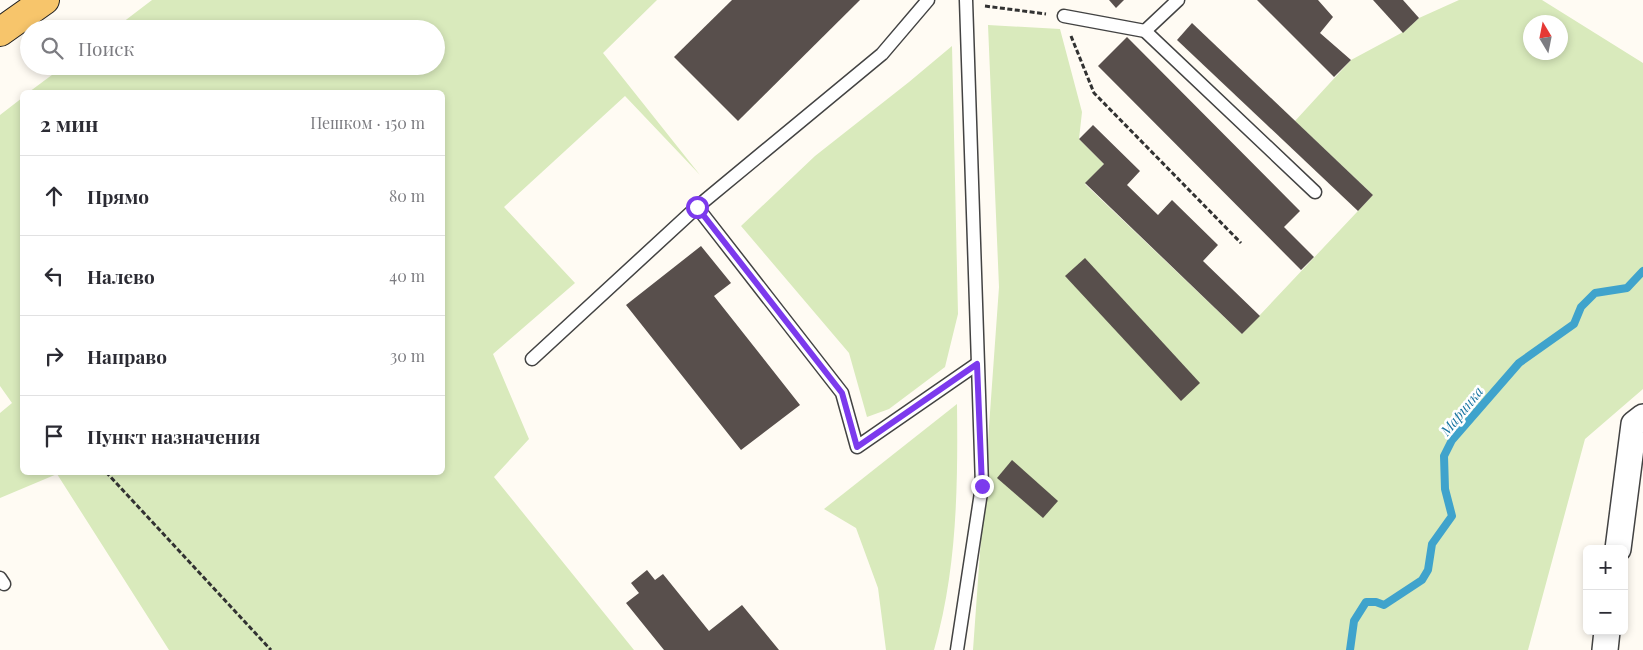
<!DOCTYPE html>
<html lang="ru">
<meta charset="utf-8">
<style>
:root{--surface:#fff;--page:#f7f7f7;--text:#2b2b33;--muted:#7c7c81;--line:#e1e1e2}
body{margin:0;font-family:"Playfair Display",serif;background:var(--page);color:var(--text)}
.controls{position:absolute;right:15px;bottom:15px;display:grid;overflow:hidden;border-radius:8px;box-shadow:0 2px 8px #0003}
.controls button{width:45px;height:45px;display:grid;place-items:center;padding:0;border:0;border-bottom:1px solid var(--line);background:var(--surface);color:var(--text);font:25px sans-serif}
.compass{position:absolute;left:1523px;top:15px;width:45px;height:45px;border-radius:50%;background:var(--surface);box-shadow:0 2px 8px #0003;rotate:350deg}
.stop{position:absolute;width:15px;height:15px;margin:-11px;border:4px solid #7c3aed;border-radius:50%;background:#fff}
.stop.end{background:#7c3aed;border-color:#fff;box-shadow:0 1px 5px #0008}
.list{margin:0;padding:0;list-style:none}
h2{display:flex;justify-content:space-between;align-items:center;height:65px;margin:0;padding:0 20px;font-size:21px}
h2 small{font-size:16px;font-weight:400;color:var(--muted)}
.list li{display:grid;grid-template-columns:32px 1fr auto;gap:15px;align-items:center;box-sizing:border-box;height:80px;padding:0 20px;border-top:1px solid var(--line)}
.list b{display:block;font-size:19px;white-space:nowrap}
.list em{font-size:16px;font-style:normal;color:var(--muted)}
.icon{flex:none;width:28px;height:28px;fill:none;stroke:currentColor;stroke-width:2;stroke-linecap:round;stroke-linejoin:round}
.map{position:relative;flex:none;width:1643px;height:650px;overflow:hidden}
.search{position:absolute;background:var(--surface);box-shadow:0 2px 8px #0003;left:20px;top:20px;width:425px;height:55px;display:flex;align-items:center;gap:12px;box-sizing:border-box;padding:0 18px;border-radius:28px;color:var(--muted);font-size:19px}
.panel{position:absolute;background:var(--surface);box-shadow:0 2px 8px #0003;left:20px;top:90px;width:425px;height:385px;border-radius:8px}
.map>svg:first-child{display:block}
.green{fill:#d9eabc;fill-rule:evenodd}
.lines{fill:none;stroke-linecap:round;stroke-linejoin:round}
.stream{stroke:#3fa3cc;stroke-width:8}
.building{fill:#584f4c}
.service-casing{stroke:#434343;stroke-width:15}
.minor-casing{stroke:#434343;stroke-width:28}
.primary-casing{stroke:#212121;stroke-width:30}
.path{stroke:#323232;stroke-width:3;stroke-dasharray:5 2.5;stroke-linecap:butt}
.service{stroke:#fff;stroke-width:12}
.minor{stroke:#fff;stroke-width:25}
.primary{stroke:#f7c56b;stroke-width:28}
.route{stroke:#7c3aed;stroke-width:6}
.labels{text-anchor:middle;stroke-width:5;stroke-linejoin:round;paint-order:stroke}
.water-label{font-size:14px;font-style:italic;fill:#1975a1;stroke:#fff}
</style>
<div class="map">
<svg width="1643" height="650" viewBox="0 0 1643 650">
<rect width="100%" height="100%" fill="#fffbf3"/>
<!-- green -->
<g class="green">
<polygon points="152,0 657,0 603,53 700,175 625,96 504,207 575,283 493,354 529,439 494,477 634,650 169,650 57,474 0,498 0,413 12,403 0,386 0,115 22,98 22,472 442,472 442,92 29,92 64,66 436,66 436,29 114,29"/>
<path d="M1459 0H1542L1643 63V389L1585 439 1528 650H973L999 287 988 25 1060 29 1082 112 1079 139 1104 164 1085 184 1242 334 1373 195 1295 121 1351 60 1405 31 1419 18ZM1530 22H1560V52H1530Z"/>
<polygon points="952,46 958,314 945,367 889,409 867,417 849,353 741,226 815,156 909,82"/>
<path d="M957 404C958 487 957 570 934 650H886L878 588 856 528 824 509Z"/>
</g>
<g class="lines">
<!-- stream -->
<polyline class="stream" points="1350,650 1354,621 1366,602 1376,602 1384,605 1422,580 1428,570 1432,544 1452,516 1445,489 1444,456 1452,440 1519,363 1574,324 1581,307 1595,293 1627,288 1643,271"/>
</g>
<!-- building -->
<g class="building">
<polygon points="732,0 860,0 738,121 674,57"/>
<polygon points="1109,0 1124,0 1116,8"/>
<polygon points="1257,0 1318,0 1333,17 1320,33 1351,60 1334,77"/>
<polygon points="1373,0 1403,0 1419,18 1403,33"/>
<polygon points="1192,23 1373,195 1358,211 1177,40"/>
<polygon points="1127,37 1300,211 1284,227 1314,257 1301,270 1098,66"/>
<polygon points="1093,125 1140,171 1127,185 1158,215 1172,200 1218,245 1203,261 1260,316 1242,334 1085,183 1104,164 1079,139"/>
<polygon points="701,246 731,283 714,296 800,405 741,450 626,305"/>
<polygon points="1085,258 1200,383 1181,401 1065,276"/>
<polygon points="1012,460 1058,501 1043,518 997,478"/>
<polygon points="647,570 655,580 663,574 709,631 742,605 779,650 664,650 626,603 639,593 631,583"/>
</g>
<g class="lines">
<!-- service casing -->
<g class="service-casing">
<g id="service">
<polyline points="928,0 882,54 697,207 842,393 857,447 977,364"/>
<polyline points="1064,16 1145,31 1315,192"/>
<polyline points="1145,31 1178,0"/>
<polyline points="532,359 697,207"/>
<polyline points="0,578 4,584"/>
<polyline points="957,650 982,486 966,0"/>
</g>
</g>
<!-- minor casing -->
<g class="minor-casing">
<g id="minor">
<polyline points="1618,549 1634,424 1643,417"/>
<polyline points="1605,650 1607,631"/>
</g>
</g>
<!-- primary casing -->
<g class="primary-casing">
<polyline id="primary" points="0,32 45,0"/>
</g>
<!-- path -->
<g class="path">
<polyline points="985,6 1046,14"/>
<polyline points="1071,36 1094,93 1241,243"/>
<polyline points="106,472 271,650"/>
</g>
<!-- service -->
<use href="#service" class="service"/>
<!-- minor -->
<use href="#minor" class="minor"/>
<!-- primary -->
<use href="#primary" class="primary"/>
</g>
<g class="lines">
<!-- route -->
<polyline class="route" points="697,207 842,393 857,447 977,364 982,486"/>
</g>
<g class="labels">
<!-- water labels -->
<g class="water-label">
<text transform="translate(1462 411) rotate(-51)" y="5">Маринка</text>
</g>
</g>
</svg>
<div class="controls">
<button>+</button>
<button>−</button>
</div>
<svg class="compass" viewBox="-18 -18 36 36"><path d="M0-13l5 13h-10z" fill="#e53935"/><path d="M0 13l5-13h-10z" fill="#7c7c81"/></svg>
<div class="stop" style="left:697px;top:207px"></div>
<div class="stop end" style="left:982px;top:486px"></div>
<div class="search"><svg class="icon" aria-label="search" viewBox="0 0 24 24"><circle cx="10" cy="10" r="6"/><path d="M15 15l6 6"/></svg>Поиск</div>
<section class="panel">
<h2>2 мин<small>Пешком · 150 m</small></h2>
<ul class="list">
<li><svg class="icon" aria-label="ahead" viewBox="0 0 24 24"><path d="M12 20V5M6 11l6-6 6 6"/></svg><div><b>Прямо</b></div><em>80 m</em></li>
<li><svg class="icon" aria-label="left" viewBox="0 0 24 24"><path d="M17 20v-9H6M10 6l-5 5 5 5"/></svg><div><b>Налево</b></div><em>40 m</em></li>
<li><svg class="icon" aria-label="right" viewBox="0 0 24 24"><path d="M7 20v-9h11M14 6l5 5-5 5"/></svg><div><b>Направо</b></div><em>30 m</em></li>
<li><svg class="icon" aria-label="arrive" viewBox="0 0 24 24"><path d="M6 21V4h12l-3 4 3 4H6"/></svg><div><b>Пункт назначения</b></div></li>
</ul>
</section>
</div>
